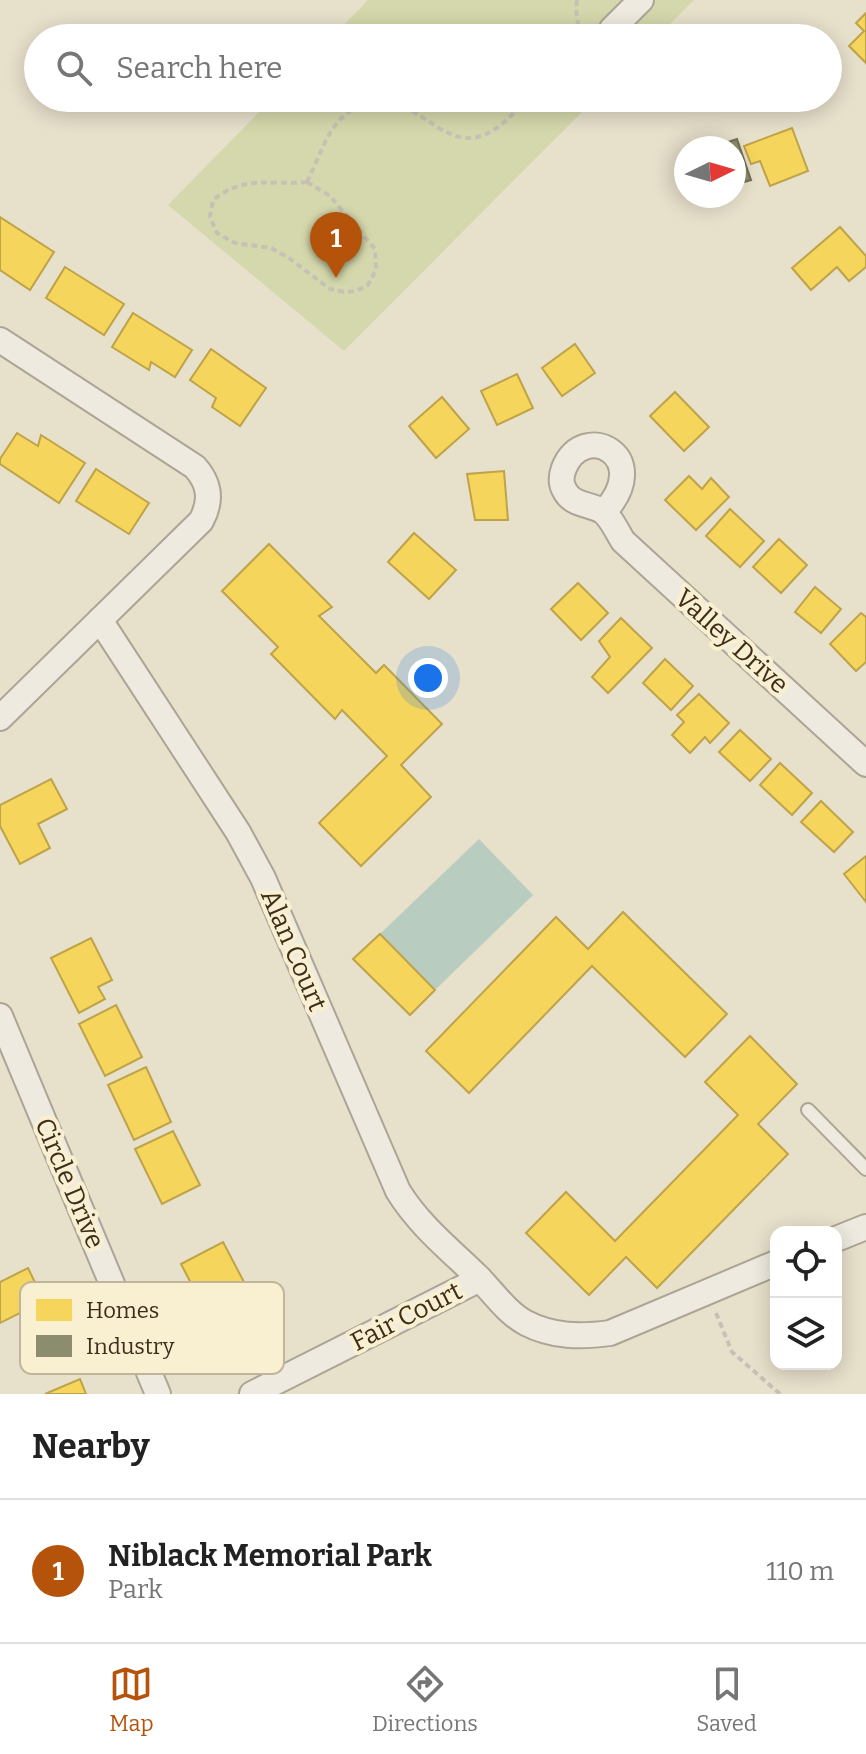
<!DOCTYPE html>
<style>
:root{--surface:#fff;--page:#f2f2f2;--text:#222;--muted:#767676;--line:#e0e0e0;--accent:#b45309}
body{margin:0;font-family:Bitter,serif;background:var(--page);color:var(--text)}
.controls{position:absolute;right:24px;bottom:24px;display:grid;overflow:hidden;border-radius:16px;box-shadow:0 4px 20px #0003}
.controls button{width:72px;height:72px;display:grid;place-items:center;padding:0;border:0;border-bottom:2px solid var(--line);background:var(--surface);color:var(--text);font:40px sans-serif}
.compass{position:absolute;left:674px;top:136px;width:72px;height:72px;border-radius:50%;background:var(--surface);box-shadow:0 4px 20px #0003;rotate:85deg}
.you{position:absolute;left:428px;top:678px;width:28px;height:28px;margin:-20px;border:6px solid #fff;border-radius:50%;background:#1a73e8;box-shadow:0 0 0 12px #1a73e833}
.badge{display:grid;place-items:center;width:52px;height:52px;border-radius:50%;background:var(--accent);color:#fff;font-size:26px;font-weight:700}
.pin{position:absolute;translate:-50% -66px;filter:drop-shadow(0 2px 4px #0008)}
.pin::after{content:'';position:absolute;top:42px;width:28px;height:24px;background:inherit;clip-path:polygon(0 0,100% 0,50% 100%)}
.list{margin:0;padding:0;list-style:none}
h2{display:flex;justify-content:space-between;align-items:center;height:104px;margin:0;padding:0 32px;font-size:34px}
h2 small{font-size:26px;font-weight:400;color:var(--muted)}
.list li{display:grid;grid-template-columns:52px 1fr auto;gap:24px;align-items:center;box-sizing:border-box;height:144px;padding:0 32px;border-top:2px solid var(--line)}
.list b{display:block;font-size:30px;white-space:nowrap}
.list p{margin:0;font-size:26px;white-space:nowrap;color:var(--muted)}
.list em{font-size:26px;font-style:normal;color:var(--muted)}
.icon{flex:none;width:44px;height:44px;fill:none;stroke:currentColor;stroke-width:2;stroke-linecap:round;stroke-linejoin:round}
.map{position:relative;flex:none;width:866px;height:1394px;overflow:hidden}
.search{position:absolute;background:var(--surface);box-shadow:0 4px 20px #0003;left:24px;right:24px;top:24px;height:88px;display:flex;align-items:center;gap:20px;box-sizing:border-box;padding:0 28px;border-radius:44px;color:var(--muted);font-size:30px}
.sheet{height:248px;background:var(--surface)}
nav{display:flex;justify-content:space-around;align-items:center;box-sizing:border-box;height:112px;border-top:2px solid var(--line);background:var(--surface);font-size:22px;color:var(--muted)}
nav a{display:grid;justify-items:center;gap:4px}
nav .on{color:var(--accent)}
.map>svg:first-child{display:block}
.green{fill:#d5d8ac}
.water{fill:#b8ccc0}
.homes{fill:#f6d55c;stroke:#bea349;stroke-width:2}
.industry{fill:#8c8c6e;stroke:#747055;stroke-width:2}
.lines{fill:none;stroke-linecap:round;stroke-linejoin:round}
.lane-casing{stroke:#aca595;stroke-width:16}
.street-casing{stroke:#aca595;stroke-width:28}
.path{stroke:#c7c1b5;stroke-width:4;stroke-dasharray:6 4;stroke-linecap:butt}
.lane{stroke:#eeeadf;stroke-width:12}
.street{stroke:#eeeadf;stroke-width:24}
.labels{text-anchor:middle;stroke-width:8;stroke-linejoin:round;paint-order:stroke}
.street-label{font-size:26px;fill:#3c2d1c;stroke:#f9efd1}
.key{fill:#f9efd1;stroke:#c0b59b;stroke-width:2}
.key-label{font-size:22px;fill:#3c2d1c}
</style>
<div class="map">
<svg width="866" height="1394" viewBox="0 0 866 1394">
<rect width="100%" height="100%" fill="#e7e0cb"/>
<!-- green -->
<g class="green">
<polygon points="368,0 694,0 656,38 331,38"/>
<polygon points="273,98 596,98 344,351 168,205"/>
</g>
<!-- water -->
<polygon class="water" points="479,839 533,895 435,990 380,934"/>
<!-- homes -->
<g class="homes">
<polygon points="866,13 866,63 849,46 864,31 856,23"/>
<polygon points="792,128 808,171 770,186 760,161 751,164 744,146"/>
<polygon points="0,217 54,252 30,290 0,270"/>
<polygon points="840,227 866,256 866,267 849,281 837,267 811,290 792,268"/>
<polygon points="65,267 124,304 104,335 46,298"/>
<polygon points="133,313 192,350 175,377 151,362 149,370 112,347"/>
<polygon points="575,344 595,373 562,396 542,368"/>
<polygon points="211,349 266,388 240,426 212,407 216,398 190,380"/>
<polygon points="517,374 533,408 497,425 481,391"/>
<polygon points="675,392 709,427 684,451 650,416"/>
<polygon points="442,397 469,429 436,458 409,426"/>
<polygon points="17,433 38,446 41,435 85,463 59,503 0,464 0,459"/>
<polygon points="96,469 149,503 129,534 76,501"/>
<polygon points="504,471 508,520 475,520 467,474"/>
<polygon points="689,476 702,489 711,478 729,497 696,530 665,500"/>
<polygon points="730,509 764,541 740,567 706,536"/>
<polygon points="414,533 456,570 429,599 388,562"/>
<polygon points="779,539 807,565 781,593 753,567"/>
<polygon points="269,544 332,607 319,616 376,673 384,665 442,724 401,765 431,797 361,866 319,823 387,756 342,710 335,719 271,654 278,647 222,591"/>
<polygon points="578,583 608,613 581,640 551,609"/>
<polygon points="815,587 841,609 821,633 795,612"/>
<polygon points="861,613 866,617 866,662 856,671 830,644"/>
<polygon points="621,618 652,648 608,693 592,677 610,657 599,641"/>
<polygon points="665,659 693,686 671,710 643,683"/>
<polygon points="699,694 729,723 710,743 705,737 690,753 672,735 684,722 677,715"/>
<polygon points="740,730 771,759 750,781 719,752"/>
<polygon points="780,763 812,793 792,815 760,785"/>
<polygon points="51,779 67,809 38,824 50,848 20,864 0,826 0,805"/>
<polygon points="821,801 853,832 834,852 801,822"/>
<polygon points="866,856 866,902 844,874"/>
<polygon points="623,912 727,1014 685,1057 592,966 469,1093 426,1051 556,917 588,949"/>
<polygon points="380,934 435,990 410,1015 353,959"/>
<polygon points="91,938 112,980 98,987 105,999 79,1013 51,958"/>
<polygon points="116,1005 142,1057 105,1076 79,1024"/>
<polygon points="750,1036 797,1084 758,1124 788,1154 657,1288 626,1257 589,1295 526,1233 566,1192 615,1241 738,1115 705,1082"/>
<polygon points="146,1067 171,1122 134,1140 108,1085"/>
<polygon points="173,1131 200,1185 162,1204 135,1149"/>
<polygon points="223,1242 244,1282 227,1291 232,1299 206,1312 181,1264"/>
<polygon points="28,1268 44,1301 0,1323 0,1282"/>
<polygon points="80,1379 86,1394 45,1394"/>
</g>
<!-- industry -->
<polygon class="industry" points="737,139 751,180 734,185 734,148 713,147"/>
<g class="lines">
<!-- lane casing -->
<g class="lane-casing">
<polyline id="lane" points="808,1110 866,1169"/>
</g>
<!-- street casing -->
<g class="street-casing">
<g id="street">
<polyline points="612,29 641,0"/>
<path d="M0 340 195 467C210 484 212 501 201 521L0 718"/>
<path d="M604 512C655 457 584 419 564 468 561 476 560 483 565 491 572 505 590 504 602 511 610 516 618 533 623 541L866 764"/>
<path d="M100 620 238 832 263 878 398 1191C419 1225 449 1249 477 1276 493 1292 506 1312 526 1323 553 1337 581 1337 610 1333L776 1263"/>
<polyline points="0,1016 158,1394"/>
<polyline points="836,1239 866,1227"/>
<polyline points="252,1394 480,1279"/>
</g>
</g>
<!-- path -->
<g class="path">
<polyline points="577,0 576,9 580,38"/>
<path d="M307 182 330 196 375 249 376 270 368 285 356 291 344 292 330 289 289 258 271 248 235 243 217 233 210 217 213 200C246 174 269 186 307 182Z"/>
<path d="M307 182C316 164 323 143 334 127 341 117 351 109 362 105 411 85 438 150 481 136 500 130 515 111 529 98"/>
<polyline points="716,1313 732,1352 780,1394"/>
</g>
<!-- lane -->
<use href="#lane" class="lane"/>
<!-- street -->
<use href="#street" class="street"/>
</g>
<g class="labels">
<!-- street labels -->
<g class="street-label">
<text transform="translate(732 641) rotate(42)" y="9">Valley Drive</text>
<text transform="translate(294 950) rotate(67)" y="9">Alan Court</text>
<text transform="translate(70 1183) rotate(67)" y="9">Circle Drive</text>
<text transform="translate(406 1316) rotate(-27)" y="9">Fair Court</text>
</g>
</g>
<!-- legend -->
<rect x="20" y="1282" width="264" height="92" rx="12" class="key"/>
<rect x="36" y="1299" width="36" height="22" fill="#f6d55c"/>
<rect x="36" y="1335" width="36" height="22" fill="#8c8c6e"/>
<g class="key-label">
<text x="86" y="1318">Homes</text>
<text x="86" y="1354">Industry</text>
</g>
</svg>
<div class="controls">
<button><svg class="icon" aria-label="locate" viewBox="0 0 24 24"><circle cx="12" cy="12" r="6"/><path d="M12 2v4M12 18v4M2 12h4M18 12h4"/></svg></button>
<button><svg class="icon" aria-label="layers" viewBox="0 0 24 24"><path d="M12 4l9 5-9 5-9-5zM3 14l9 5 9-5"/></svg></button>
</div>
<svg class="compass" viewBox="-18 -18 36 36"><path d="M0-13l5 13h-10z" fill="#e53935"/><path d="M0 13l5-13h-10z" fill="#767676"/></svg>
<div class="you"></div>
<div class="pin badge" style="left:336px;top:278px">1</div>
<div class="search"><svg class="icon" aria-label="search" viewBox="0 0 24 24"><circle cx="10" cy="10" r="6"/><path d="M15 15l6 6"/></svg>Search here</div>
</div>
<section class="sheet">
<h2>Nearby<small></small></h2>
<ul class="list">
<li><span class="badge">1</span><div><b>Niblack Memorial Park</b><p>Park</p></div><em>110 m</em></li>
</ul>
</section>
<nav>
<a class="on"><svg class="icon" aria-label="map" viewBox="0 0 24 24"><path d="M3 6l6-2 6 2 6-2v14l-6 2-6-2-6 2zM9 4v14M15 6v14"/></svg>Map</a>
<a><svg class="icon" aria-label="directions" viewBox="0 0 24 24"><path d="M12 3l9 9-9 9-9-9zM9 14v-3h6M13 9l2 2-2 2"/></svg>Directions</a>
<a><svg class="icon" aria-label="saved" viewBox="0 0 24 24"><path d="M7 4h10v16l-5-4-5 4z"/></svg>Saved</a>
</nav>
